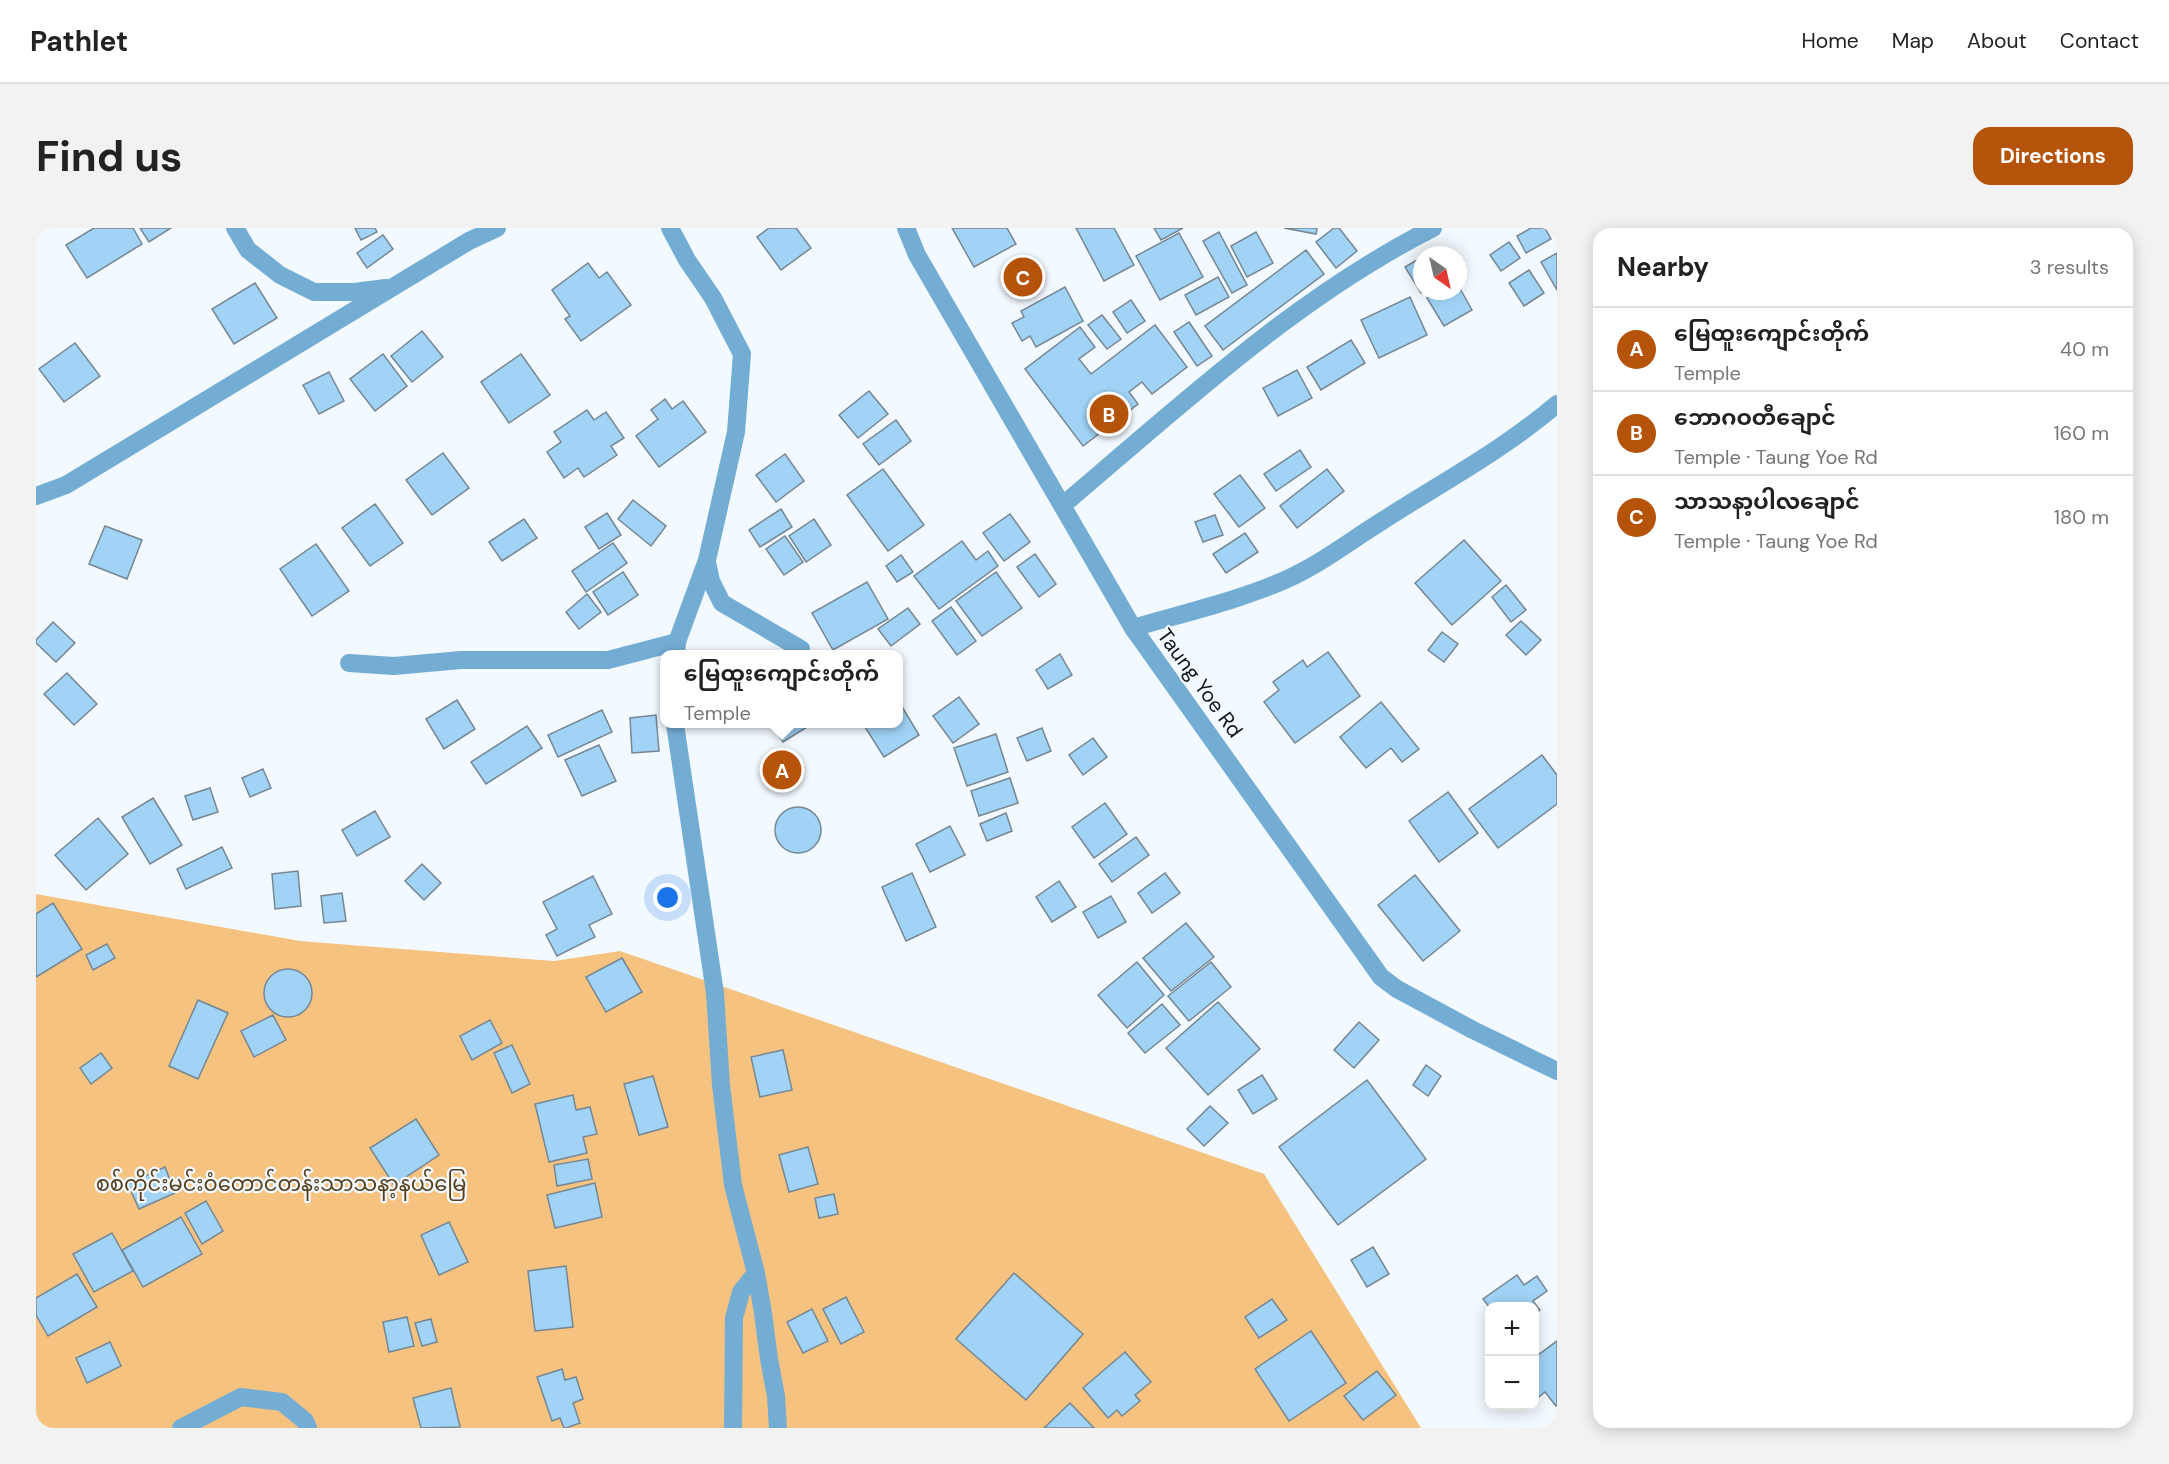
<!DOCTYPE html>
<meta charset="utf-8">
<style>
:root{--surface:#fff;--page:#f2f2f2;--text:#222;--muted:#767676;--line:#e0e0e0;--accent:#b45309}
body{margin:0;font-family:"DM Sans","Noto Sans Myanmar",sans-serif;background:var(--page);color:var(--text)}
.controls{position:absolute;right:18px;bottom:18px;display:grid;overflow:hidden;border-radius:12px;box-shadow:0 3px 15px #0003}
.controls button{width:54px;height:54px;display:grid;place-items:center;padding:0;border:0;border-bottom:2px solid var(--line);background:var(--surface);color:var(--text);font:30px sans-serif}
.compass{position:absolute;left:1377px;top:18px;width:54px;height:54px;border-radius:50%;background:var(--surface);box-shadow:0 3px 15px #0003;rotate:146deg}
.you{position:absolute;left:632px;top:670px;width:21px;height:21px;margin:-15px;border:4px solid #fff;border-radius:50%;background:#1a73e8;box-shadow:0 0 0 9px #1a73e833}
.badge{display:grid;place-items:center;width:39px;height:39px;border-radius:50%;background:var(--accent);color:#fff;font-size:20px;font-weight:700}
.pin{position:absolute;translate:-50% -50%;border:3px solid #fff;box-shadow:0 2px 6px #0006}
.popup{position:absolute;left:624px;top:422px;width:243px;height:78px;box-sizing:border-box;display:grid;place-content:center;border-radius:12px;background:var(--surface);filter:drop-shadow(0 2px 4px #0005);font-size:20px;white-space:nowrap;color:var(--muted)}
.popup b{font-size:22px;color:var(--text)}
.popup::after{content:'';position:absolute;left:50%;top:100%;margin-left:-12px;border:12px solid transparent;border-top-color:var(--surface)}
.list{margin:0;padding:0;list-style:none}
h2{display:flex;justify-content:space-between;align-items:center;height:78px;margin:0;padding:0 24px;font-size:26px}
h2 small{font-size:20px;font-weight:400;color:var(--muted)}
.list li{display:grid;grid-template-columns:39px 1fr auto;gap:18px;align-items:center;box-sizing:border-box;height:84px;padding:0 24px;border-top:2px solid var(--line)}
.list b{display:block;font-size:22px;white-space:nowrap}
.list p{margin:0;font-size:20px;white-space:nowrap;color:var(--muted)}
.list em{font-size:20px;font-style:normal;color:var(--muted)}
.map{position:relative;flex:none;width:1521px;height:1200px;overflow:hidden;border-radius:18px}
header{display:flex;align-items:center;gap:36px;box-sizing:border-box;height:84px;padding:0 30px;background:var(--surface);border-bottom:2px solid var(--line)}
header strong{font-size:28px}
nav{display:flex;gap:33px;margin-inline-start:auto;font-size:21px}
.intro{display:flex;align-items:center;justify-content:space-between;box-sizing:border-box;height:144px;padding:0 36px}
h1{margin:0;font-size:42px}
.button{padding:15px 27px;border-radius:18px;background:var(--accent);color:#fff;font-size:21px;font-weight:700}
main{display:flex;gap:36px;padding:0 36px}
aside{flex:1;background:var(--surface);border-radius:18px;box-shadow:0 3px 15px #0003}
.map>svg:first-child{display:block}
.green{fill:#f5c280}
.building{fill:#a0d3f6;stroke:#768793;stroke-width:1.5}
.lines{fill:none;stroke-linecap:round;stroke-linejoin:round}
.minor{stroke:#74add4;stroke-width:18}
.labels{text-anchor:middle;stroke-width:4.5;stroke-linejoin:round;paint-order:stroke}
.street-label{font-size:21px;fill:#10161b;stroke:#f2f9ff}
.park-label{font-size:21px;fill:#573e1b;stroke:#f2f9ff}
</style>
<header>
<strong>Pathlet</strong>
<nav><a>Home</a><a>Map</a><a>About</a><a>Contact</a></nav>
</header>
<div class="intro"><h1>Find us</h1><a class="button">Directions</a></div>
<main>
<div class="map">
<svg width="1521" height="1200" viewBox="0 0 1521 1200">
<rect width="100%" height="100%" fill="#f2f9ff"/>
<!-- green -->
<polygon class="green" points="0,666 264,713 518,733 584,723 1228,946 1385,1200 0,1200"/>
<!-- building -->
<g class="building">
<polygon points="58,0 97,0 106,16 51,50 30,17"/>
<polygon points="104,0 135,0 113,14"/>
<polygon points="319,0 339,0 341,4 325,12"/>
<polygon points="733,0 760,0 775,20 745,42 721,9"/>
<polygon points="916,0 971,0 980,16 938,39"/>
<polygon points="1040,0 1078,0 1098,37 1068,53"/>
<polygon points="1118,0 1147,0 1125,12"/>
<polygon points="1248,0 1281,0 1280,6"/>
<polygon points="1298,0 1303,0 1321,23 1300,40 1280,14"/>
<polygon points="1495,0 1509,0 1515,11 1490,25 1481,8"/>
<polygon points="1183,4 1211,57 1196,65 1167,13"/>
<polygon points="1220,4 1237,35 1211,49 1195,18"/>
<polygon points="1143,5 1167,49 1124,72 1100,28"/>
<polygon points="347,7 357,21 331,40 321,25"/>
<polygon points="1473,14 1484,30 1465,43 1454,27"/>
<polygon points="1270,22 1288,46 1187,122 1169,98"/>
<polygon points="1521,25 1521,62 1505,34"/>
<polygon points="1386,29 1386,63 1388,63 1385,65 1369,39"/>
<polygon points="552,35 563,50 571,44 595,77 545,113 529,91 534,88 516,62"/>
<polygon points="1493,42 1508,65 1488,78 1473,55"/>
<polygon points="1182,49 1193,69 1160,87 1149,67"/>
<polygon points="219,55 241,90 198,116 176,81"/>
<polygon points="1422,57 1436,82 1408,98 1391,70 1403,63 1422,63"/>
<polygon points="1029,59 1047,93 1000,119 994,108 986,113 976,95 988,89 985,83"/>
<polygon points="1374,69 1391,107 1343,130 1325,92"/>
<polygon points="1095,72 1109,93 1091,105 1077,84"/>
<polygon points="1066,87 1085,111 1071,121 1052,97"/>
<polygon points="1153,94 1176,128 1161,138 1138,104"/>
<polygon points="1119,97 1151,139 1116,166 1106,154 1093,164 1102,176 1047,218 989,141 1044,99 1059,119 1043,131 1055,146"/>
<polygon points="386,103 407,129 376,154 355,128"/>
<polygon points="1315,112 1329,135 1285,162 1271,139"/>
<polygon points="39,115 64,148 28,174 3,141"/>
<polygon points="347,126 371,158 339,183 314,151"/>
<polygon points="485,126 514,167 473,195 445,154"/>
<polygon points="1261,142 1276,170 1242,188 1227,160"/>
<polygon points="293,144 308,173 283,186 267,157"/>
<polygon points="833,163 852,186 822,210 803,187"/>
<polygon points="629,171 636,181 647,173 670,204 623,239 600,208 622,191 615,182"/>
<polygon points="551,182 558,192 570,184 588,210 575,218 581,227 548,249 542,240 528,250 511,224 525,214 518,204"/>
<polygon points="860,192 875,213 843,237 827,216"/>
<polygon points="1264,222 1275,239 1240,263 1228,246"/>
<polygon points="407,225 433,260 396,287 370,252"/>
<polygon points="749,226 768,253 740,274 720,247"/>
<polygon points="847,241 888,297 852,323 811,267"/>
<polygon points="1291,241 1308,263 1261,300 1244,278"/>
<polygon points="1204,247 1229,280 1203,299 1178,266"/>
<polygon points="597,272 630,298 615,318 582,291"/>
<polygon points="339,276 367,315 334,338 306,300"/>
<polygon points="745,281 756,299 724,319 713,302"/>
<polygon points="571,285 585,307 563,321 549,299"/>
<polygon points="974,286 994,314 968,333 947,305"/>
<polygon points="1179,287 1187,307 1167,314 1159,294"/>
<polygon points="488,291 501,310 466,333 453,314"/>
<polygon points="778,291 795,317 770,334 753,308"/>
<polygon points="69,298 106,312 91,351 53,336"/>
<polygon points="1209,305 1222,324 1190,345 1177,326"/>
<polygon points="749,308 767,334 748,347 730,321"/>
<polygon points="1428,312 1465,353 1416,397 1379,355"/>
<polygon points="926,313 940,332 952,323 962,338 903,381 878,348"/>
<polygon points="577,315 591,335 550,364 536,343"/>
<polygon points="280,316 313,363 276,388 244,341"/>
<polygon points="999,326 1020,356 1003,369 981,339"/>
<polygon points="865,327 877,344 861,354 850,338"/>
<polygon points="587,344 602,367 572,387 557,364"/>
<polygon points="960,344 986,380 946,408 920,373"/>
<polygon points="831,354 852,391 797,422 776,385"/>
<polygon points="1470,357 1490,382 1475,394 1456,369"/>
<polygon points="551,366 565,384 543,401 530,384"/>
<polygon points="915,379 940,413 921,427 896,393"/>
<polygon points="872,380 884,396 855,418 842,401"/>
<polygon points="1485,393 1505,412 1490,427 1470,407"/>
<polygon points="17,394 39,415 20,434 0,415 0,412"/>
<polygon points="1406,404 1422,416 1408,434 1392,422"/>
<polygon points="1292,424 1324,468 1259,515 1228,474 1243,462 1237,454 1267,432 1271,439"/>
<polygon points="1024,426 1036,447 1012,461 1000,442"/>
<polygon points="31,445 61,476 38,497 8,466"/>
<polygon points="923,469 943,496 917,515 897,488"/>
<polygon points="421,472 439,501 408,521 390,491"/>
<polygon points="1345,474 1383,521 1366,534 1355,520 1330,540 1304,509"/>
<polygon points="865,477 883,507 848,529 829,499 835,496 863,496"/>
<polygon points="566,482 576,504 522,529 512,507"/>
<polygon points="620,487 623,523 596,525 594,490"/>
<polygon points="735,496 776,496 747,514"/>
<polygon points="491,498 506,520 450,556 435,534"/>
<polygon points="1006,500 1015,523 991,533 981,510"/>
<polygon points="960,506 972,544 931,558 918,520"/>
<polygon points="1057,510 1071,529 1047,547 1033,527"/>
<polygon points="563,517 580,553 546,568 529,532"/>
<polygon points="1506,527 1521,547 1521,576 1462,620 1433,581"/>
<polygon points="227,541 235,560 214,569 206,550"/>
<polygon points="974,550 982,575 943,588 935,563"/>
<polygon points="174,560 182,584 157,592 149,568"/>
<polygon points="1412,564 1442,605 1403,634 1373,593"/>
<polygon points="117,570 146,617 114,636 86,589"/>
<polygon points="1069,575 1091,606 1058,630 1036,599"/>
<circle cx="762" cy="602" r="23"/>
<polygon points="339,583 354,609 321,628 306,602"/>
<polygon points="970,585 976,603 951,613 944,596"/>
<polygon points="62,590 92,626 50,662 19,627"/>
<polygon points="914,598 929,627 894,644 880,616"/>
<polygon points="1100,609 1113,627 1076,654 1063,636"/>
<polygon points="186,619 196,640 150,661 141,641"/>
<polygon points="386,636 405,655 388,672 369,653"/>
<polygon points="262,643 265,678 239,681 236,646"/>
<polygon points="876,645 900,699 870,713 846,659"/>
<polygon points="1129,645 1144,665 1116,685 1102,665"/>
<polygon points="1379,647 1424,703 1387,733 1342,677"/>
<polygon points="557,648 576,686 553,697 559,709 521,728 510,707 521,701 507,674"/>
<polygon points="1023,653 1040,679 1016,694 1000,669"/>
<polygon points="306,665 310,693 288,695 285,668"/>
<polygon points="1075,668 1090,694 1062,710 1047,684"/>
<polygon points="17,675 46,721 0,749 0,686"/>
<polygon points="1150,695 1178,729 1135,763 1107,730"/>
<polygon points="71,716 79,730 57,742 50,727"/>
<polygon points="586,730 606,764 570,784 550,749"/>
<polygon points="1101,734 1128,767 1091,800 1062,767"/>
<polygon points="1175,734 1195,759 1153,793 1132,768"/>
<circle cx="252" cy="765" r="24"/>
<polygon points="162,772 192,785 162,851 133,838"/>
<polygon points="1182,774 1224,821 1172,867 1130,820"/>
<polygon points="1126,776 1144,797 1109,825 1092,805"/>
<polygon points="237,787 250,812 218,829 205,803"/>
<polygon points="454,792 466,815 436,832 424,808"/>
<polygon points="1323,794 1343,812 1318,840 1298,822"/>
<polygon points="476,817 494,856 476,865 458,825"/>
<polygon points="747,822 756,862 724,869 715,829"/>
<polygon points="65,825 76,840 55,856 44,840"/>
<polygon points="1390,837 1405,848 1392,868 1377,857"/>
<polygon points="1226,847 1241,871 1217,886 1202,862"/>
<polygon points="617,848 632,899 603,907 588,856"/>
<polygon points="1331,852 1390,931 1302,997 1243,919"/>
<polygon points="537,867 540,882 554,879 561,906 547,909 551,925 513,934 499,876"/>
<polygon points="1174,878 1192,895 1168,918 1151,901"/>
<polygon points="380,891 403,927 358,957 334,920"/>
<polygon points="772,919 782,956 753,964 743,927"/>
<polygon points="552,931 556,951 521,958 518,937"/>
<polygon points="129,939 139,965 103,981 92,956"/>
<polygon points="559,955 566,989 519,1000 511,967"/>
<polygon points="798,966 802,986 783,990 779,970"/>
<polygon points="170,973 187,1003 166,1016 149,985"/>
<polygon points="145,989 166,1026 107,1059 86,1022"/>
<polygon points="413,994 432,1034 403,1047 385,1007"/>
<polygon points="76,1005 97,1043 58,1064 37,1026"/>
<polygon points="1337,1019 1353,1046 1331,1059 1315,1032"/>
<polygon points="530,1038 537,1099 499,1103 492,1043"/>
<polygon points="978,1045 1047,1106 990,1172 920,1111"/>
<polygon points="41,1046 61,1079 12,1108 0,1087 0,1070"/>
<polygon points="1481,1047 1488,1057 1501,1048 1511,1063 1497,1073 1504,1082 1498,1086 1498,1078 1454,1078 1454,1080 1447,1071"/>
<polygon points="810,1069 828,1104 805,1116 787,1081"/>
<polygon points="1236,1071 1251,1092 1223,1110 1209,1089"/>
<polygon points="776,1081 792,1113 767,1125 751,1094"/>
<polygon points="371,1089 378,1118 353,1124 347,1094"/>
<polygon points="395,1091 401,1114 386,1118 379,1095"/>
<polygon points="1275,1103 1310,1155 1253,1193 1219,1141"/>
<polygon points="1521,1113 1521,1177 1520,1178 1509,1164 1498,1173 1498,1130"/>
<polygon points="74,1114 85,1138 51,1155 40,1130"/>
<polygon points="1089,1124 1115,1154 1099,1167 1104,1173 1086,1188 1081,1182 1072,1190 1047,1160"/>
<polygon points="526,1141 529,1152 540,1149 547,1171 537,1175 544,1195 530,1200 528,1200 524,1190 516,1193 501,1149"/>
<polygon points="1341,1143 1360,1167 1327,1192 1308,1168"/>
<polygon points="415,1160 424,1199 385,1200 377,1170"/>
<polygon points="1034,1175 1058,1200 1008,1200"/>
</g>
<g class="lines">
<!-- minor -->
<g class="minor">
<polyline points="199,0 212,22 244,47 278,64 318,64 350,60"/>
<polyline points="634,0 651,32 677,70 706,126 700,204 671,332 641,414 640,426"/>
<polyline points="870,0 881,27 1097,400 1345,749 1361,761 1437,802 1521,843"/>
<polyline points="0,268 30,257 433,13 461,0"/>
<path d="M1027 277C1144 178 1259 70 1397 0"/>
<polyline points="671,334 675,353 686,375 765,421"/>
<path d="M1097 400C1148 385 1201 373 1249 352 1283 337 1311 315 1343 295 1403 256 1466 223 1521 176"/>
<polyline points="313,435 358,438 425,432 572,432 641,414"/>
<polyline points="639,496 679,765 685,857 697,957 720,1045 727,1085 733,1131 740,1168 742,1200"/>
<polyline points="145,1200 205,1169 246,1174 269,1193 272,1200"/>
<polyline points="697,1200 698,1090 705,1064 720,1045"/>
</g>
</g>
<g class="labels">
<!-- street labels -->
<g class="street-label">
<text transform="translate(1164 455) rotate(54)" y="7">Taung Yoe Rd</text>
</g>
<!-- park labels -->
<g class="park-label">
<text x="245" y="963">စစ်ကိုင်းမင်းဝံတောင်တန်းသာသနာ့နယ်မြေ</text>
</g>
</g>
</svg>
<div class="controls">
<button>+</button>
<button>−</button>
</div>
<svg class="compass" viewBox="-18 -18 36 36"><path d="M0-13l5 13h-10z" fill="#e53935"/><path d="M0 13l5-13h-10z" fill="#767676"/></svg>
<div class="you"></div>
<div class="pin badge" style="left:746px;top:542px">A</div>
<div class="popup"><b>မြေထူးကျောင်းတိုက်</b>Temple</div>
<div class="pin badge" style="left:1073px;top:186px">B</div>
<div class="pin badge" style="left:987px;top:49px">C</div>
</div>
<aside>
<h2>Nearby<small>3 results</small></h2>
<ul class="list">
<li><span class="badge">A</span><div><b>မြေထူးကျောင်းတိုက်</b><p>Temple</p></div><em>40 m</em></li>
<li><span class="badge">B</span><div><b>ဘောဂဝတီချောင်</b><p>Temple · Taung Yoe Rd</p></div><em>160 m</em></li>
<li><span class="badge">C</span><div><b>သာသနာ့ပါလချောင်</b><p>Temple · Taung Yoe Rd</p></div><em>180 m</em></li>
</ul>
</aside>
</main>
